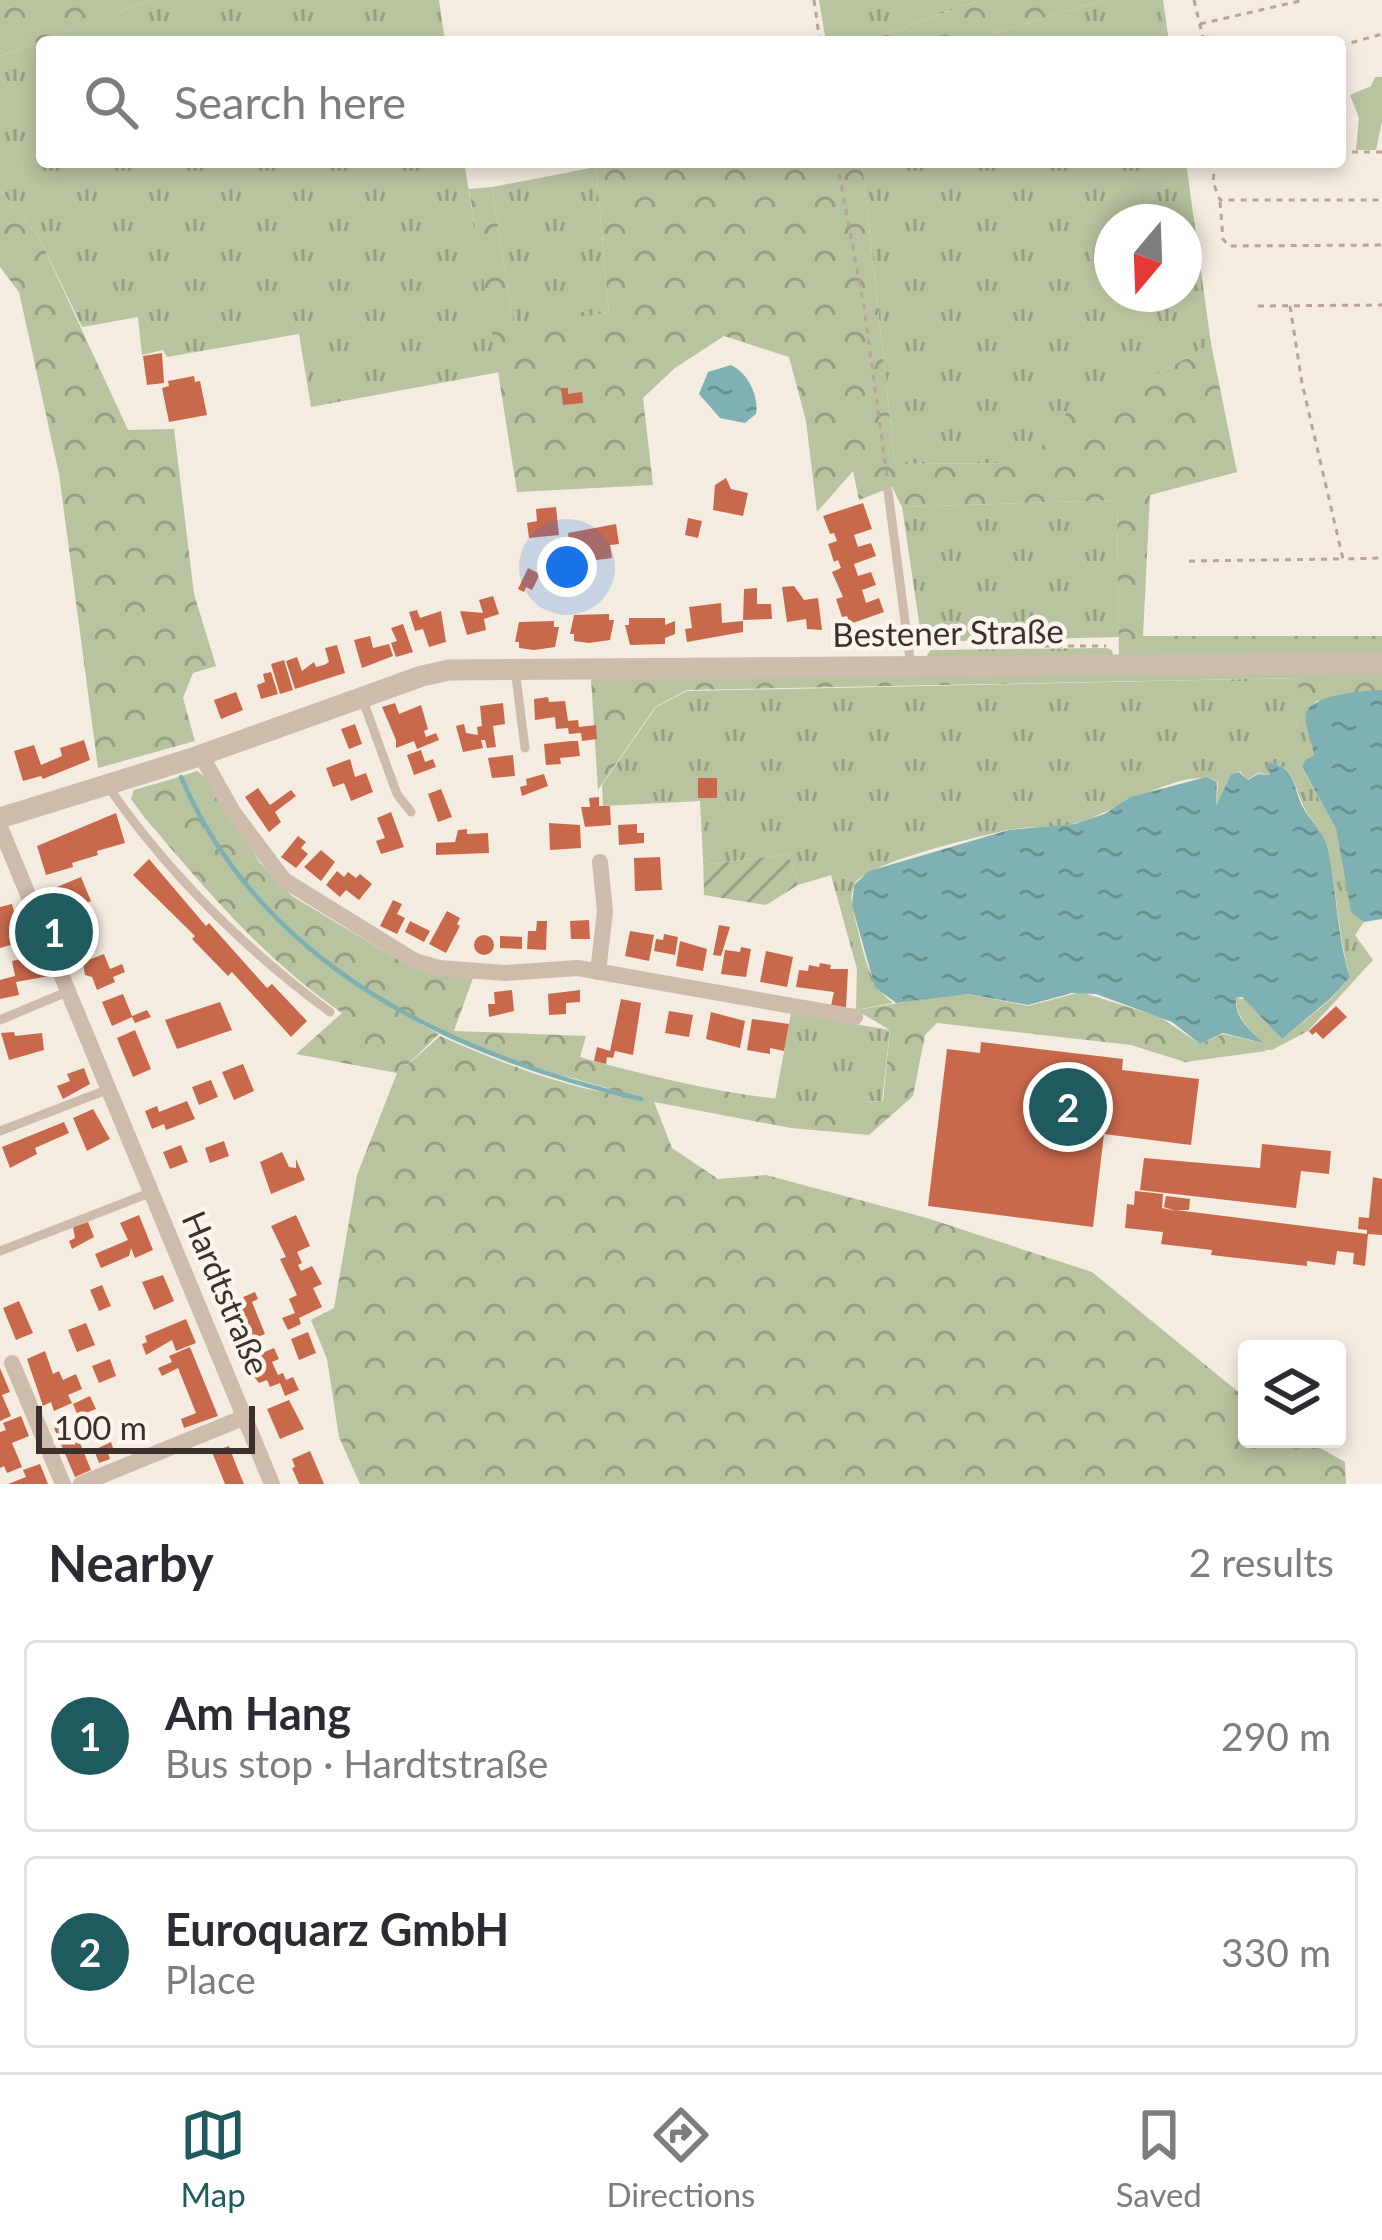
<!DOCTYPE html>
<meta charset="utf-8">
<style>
:root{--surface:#fff;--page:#f7f7f7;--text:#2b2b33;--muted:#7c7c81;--line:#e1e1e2;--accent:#1f5a5e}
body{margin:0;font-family:Lato,sans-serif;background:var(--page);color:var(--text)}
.controls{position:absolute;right:36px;bottom:36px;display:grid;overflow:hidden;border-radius:12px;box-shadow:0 6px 18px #0003}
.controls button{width:108px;height:108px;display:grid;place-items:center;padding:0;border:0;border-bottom:3px solid var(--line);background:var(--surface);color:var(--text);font:60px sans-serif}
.compass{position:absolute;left:1094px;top:204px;width:108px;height:108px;border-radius:50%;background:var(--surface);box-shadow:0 6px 18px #0003;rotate:199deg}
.scale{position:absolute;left:36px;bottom:30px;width:219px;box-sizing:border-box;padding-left:12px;border:6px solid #3b302b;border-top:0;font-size:33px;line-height:42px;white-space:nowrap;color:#3b302b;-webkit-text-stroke:9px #fbf5ee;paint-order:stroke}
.you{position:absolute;left:567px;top:567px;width:42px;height:42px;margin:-30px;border:9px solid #fff;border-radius:50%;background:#1a73e8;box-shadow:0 0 0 18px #1a73e833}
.badge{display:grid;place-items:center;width:78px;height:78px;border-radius:50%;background:var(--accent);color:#fff;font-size:39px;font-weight:700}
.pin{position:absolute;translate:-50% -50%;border:6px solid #fff;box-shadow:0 3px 12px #0006}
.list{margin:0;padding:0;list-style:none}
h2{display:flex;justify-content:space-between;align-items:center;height:156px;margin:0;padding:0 48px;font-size:51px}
h2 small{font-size:39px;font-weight:400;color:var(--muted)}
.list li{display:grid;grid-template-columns:78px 1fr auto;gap:36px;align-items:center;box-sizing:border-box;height:192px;margin:0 24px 24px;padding:0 24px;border:3px solid var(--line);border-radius:12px}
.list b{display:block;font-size:45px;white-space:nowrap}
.list p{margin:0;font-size:39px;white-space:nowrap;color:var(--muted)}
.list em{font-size:39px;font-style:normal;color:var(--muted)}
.icon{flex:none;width:66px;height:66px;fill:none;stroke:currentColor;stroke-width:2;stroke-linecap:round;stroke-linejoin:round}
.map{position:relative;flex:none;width:1382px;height:1484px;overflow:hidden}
.search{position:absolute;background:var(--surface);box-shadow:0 6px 18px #0003;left:36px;right:36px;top:36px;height:132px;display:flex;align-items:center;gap:30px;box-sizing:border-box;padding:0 42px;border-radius:12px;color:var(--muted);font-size:45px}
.sheet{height:588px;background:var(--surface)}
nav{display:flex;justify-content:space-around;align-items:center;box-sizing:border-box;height:168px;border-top:3px solid var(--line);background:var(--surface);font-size:33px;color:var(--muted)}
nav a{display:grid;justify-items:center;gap:6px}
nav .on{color:var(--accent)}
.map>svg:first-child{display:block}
.grass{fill:url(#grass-tufts);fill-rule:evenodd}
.forest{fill:url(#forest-crowns)}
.park{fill:#b8c4a0}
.garden{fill:url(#garden-furrows)}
.water{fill:url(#water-ripples)}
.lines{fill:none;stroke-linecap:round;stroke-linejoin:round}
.stream{stroke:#7fb0b2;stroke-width:4.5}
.building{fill:#c8694b}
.path{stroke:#b9a596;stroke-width:3;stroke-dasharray:6 6;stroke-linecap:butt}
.service{stroke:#cdbbac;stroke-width:9}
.minor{stroke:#cdbbac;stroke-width:16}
.tertiary{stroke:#cdbbac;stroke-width:21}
.labels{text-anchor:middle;stroke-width:9;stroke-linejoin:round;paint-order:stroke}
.street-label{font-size:33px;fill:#3b302b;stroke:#fbf5ee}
</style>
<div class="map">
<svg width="1382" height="1484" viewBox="0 0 1382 1484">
<defs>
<pattern id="grass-tufts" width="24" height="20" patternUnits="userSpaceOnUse" patternTransform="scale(3)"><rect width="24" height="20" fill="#b8c4a0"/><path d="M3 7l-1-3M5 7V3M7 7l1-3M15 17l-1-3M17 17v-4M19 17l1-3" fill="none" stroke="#97a083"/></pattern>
<pattern id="forest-crowns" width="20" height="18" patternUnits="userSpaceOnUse" patternTransform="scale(3)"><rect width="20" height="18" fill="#b8c4a0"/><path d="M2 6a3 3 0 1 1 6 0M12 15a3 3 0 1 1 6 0" fill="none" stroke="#97a083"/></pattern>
<pattern id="garden-furrows" width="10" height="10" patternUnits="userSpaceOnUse" patternTransform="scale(3)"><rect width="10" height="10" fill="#b8c4a0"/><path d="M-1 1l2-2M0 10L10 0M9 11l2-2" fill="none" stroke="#97a083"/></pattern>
<pattern id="water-ripples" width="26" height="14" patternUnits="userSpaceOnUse" patternTransform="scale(3)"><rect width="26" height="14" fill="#7fb0b2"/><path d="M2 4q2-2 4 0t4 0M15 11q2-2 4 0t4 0" fill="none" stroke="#699091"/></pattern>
</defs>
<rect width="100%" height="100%" fill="#f4ebe1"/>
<!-- grass -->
<g class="grass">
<polygon points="151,0 439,0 445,42 42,42 42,162 464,162 500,372 311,407 299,334 167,357 163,350 142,355 138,317 82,327 39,237 0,190 0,56"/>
<polygon points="819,0 979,0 865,42 826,42"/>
<polygon points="1103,0 1163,0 1169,42 965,42"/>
<path d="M862 162H1186L1211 344C1165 370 1123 396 1071 408L1029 463 895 464ZM1112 222H1184V294H1112Z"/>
<polygon points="596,167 609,313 514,327 492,187"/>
<polygon points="1117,500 1119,637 922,642 902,507"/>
<polygon points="1107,648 1112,650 1113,657 928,659 927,655 931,650"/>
<path d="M1300 678 1297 731 1309 733 1314 755 1305 760 1302 768 1336 829 1351 911 1364 922 1355 935 1373 960 1308 1031 1272 1050H1266C1257 1034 1235 1020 1236 998L1244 999 1282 1039 1331 999 1350 977C1338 936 1337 892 1328 849 1324 831 1307 818 1301 800 1292 779 1295 768 1268 762L1271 775 1258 773 1247 780 1240 771 1231 774 1216 806 1218 782C1189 764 1112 812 1081 822 1057 829 1032 825 1008 830 981 836 863 863 854 885 848 899 855 917 858 931 865 959 870 985 893 1003L856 1010 857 969 831 875 798 885 788 854 712 864 703 858 700 801 603 806 602 785 656 707 687 691Z"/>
<polygon points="791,1013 890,1030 882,1101 820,1104 775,1101"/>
</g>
<!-- forest -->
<g class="forest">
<polygon points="0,0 151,0 0,56"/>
<polygon points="979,0 1103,0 965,42 865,42"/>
<path d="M627 162H862L895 464 1029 463 1071 407C1123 396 1165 370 1211 344L1237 472 1150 495 1143 636H1382V654L1119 657 1117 500 902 507 892 487 859 500 853 471 817 512 806 421 789 357 724 336 675 368 643 398 653 485 517 492 469 189 492 187 514 326 609 313 596 167Z"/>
<polygon points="0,190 39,237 128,430 174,429 194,594 216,666 193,673 183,698 195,741 98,768 59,474 19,292 0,267"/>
<polygon points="1382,670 1382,690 1316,701 1306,714 1309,733 1297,732 1299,678 687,690 655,707 598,790 591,679"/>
<path d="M197 771 209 780 260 863 292 896 392 956 473 978 454 1031 586 1036 580 1057 593 1061C694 1087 774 1107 883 1101L890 1030 856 1010 948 995 968 994 1028 1006 1081 992 1160 1017 1200 1044 1223 1034 1263 1043 1266 1051 1185 1062 1131 1045 937 1023 925 1035 913 1096 869 1135 791 1128 654 1102 672 1148 718 1179 766 1175 927 1218 1092 1272 1247 1399V1439H1304L1345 1462 1346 1484H360L339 1437 327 1359 311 1320 334 1308 357 1175 397 1073 296 1054 342 1013C264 959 206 890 145 818L131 799 134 790 179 777C230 893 328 975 439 1034L404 1068 440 1036C502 1063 568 1090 635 1097 575 1076 511 1066 452 1039 339 987 230 892 182 776Z"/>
</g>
<!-- park -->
<polygon class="park" points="1375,77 1382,77 1382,121 1376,150 1356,150 1359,118 1350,95 1371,86"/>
<!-- garden -->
<polygon class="garden" points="788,854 798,885 766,905 704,895 703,858 712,864"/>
<!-- water -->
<g class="water">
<path d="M731 365C748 373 759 396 756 414L745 423 720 418 699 394 708 372Z"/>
<path d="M1382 690V919L1364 922 1351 912 1336 829 1302 767 1305 760 1314 755C1312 743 1304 725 1306 714 1310 694 1365 691 1382 690Z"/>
<path d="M1268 762C1294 768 1292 779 1300 801 1307 818 1324 831 1328 849 1337 892 1337 937 1350 977L1331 998 1282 1039 1242 997 1236 998C1234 1017 1250 1030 1263 1043L1223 1033 1200 1044 1172 1022 1096 994 1072 993 1028 1005 968 994 896 1003 875 987 852 906 854 885 869 871 1009 830 1075 824 1104 814 1131 797 1206 777 1217 782 1216 806 1231 774 1239 772 1248 780 1258 774 1270 775Z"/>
</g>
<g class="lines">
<!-- stream -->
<path class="stream" d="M181 777C262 966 452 1056 641 1099"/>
</g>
<!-- building -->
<g class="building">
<polygon points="162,353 164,383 147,385 143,356"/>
<polygon points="194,376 195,382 200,381 207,415 169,422 162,388 169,386 168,381"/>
<polygon points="561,388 568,388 568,394 582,392 583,403 563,405"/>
<polygon points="726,478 731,489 748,493 743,516 713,510 715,485"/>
<polygon points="863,503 872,529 854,535 858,547 871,543 876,556 854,564 858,576 871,572 876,585 862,590 866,603 879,598 884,612 850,624 847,616 842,617 836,599 843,597 832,572 841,568 838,560 834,562 828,544 837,541 834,533 830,534 823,516"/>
<polygon points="556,507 559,535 529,538 527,523 537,521 536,509"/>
<polygon points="688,518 702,521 698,538 685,535"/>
<polygon points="616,524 619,544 610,545 612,558 572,563 568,533"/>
<polygon points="528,568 540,574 532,590 526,587 524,592 518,589"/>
<polygon points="794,586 804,600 818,598 822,630 807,629 806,619 787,622 782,587"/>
<polygon points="757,588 757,604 771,604 772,619 743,620 744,589"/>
<polygon points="493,596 499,614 484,619 486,630 467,635 460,611 483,613 479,600"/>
<polygon points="721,603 722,623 743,621 743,632 687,642 685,629 692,628 689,607"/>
<polygon points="417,610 420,618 441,611 446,642 429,647 423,629 415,631 409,612"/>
<polygon points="609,614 609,620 614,620 610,640 589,643 574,641 574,634 570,634 574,615"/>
<polygon points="629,618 665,618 665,625 675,621 675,634 665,638 665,644 630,645 625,625 629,625"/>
<polygon points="554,621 554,627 559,627 555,647 534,650 519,648 519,642 515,642 519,622"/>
<polygon points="403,624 413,652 396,657 391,643 397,641 391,628"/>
<polygon points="370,636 373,648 389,644 393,656 362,668 354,640"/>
<polygon points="337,645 345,673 295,689 286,661 297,657 302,671 314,662 316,667 324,665 329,662 325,648"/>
<polygon points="284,660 293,690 280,694 271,664"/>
<polygon points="271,672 278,694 261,699 257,685 265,682 263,674"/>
<polygon points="236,692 243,710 221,719 214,700"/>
<polygon points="548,697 549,702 565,701 568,721 578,720 579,727 596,725 597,739 582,741 581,733 569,734 568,728 556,729 555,717 535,720 534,699"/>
<polygon points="395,703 399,714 421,705 428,729 424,731 426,737 436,733 439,740 417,749 414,741 396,748 396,740 382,707"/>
<polygon points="503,703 505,724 493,726 496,747 487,748 485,740 481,740 483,748 463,752 456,726 464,724 466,733 478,735 477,727 482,726 480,706"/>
<polygon points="355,724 362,744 349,749 341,729"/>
<polygon points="84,740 90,760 43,779 41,776 23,781 14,751 34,745 41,765 62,756 60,748"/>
<polygon points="571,741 578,741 580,756 560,758 561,764 546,765 544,744"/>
<polygon points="421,750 425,762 433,759 436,767 414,775 407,755"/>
<polygon points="513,755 515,776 492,778 488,758"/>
<polygon points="350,759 355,777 366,773 373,792 351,801 344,783 333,787 326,768"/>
<polygon points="544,774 548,786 522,796 520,787 527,785 526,779"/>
<rect x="698" y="778" width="19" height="20"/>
<polygon points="258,788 270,805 291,790 296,796 275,812 281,822 269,832 245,797"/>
<polygon points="441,789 452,817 438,822 428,794"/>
<polygon points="599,797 599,806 610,806 611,825 585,827 581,807 590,807 589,798"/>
<polygon points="391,812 404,847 381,854 376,841 385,838 377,818"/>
<polygon points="116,813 125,843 97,851 98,855 72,863 73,867 46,875 37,846"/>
<polygon points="549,823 580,825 581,848 550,850"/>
<polygon points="637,824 637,833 644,833 644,843 619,845 618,825"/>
<polygon points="467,829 467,834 488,833 489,853 436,855 436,843 455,842 458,830"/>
<polygon points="298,836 306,842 301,848 308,854 296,868 281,857"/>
<polygon points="321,850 335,862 321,881 304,867"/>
<polygon points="660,857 662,890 635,891 634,858"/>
<polygon points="149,859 206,926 209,923 267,988 272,984 307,1021 291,1037 232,972 228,976 192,939 195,936 133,875"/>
<polygon points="337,871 344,877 348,872 356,878 360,874 372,884 359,900 346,890 340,897 326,885"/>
<polygon points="81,877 91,901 62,913 52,889"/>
<polygon points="393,900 402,904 397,914 405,918 397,934 380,926"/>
<polygon points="12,904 18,927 10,929 14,944 0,948 0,907"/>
<polygon points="447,911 460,918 457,924 460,926 446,953 429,944"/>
<polygon points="589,920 590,939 571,939 570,921"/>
<polygon points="410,921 430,931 424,942 405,932"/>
<polygon points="537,921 547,921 546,950 527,949 528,931 536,931"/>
<polygon points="719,925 730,927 721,956 713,955"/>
<polygon points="630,931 654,935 649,961 625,956"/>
<polygon points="664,934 678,937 675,955 654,951 656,939 663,940"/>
<circle cx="484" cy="945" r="10"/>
<polygon points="500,936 522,937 522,949 500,948"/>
<polygon points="680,941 707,949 703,971 676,966"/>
<polygon points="741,947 751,949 746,977 721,974 725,950 740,952"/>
<polygon points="766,951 793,957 787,987 760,982"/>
<polygon points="104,954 110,969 122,964 125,972 113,977 115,982 97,990 92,977 85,975 83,962"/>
<polygon points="35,956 37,963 46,962 49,976 16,982 19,995 0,999 0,980 15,976 12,961"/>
<polygon points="820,963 831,965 830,969 848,969 846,1008 831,1006 834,992 796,987 799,970 808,971 809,965 819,967"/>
<polygon points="512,990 514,1011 489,1017 488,1004 495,1004 494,992"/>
<polygon points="580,990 580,1002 566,1003 566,1014 549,1015 548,994"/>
<polygon points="123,994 132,1016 147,1010 151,1017 135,1023 132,1017 112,1026 102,1002"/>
<polygon points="621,999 641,1003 633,1055 615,1051 613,1058 607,1057 606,1064 594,1061 597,1047 610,1051"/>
<polygon points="220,1002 232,1030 177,1049 165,1020"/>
<polygon points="1336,1006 1347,1017 1323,1039 1316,1032 1312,1035 1309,1031"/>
<polygon points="669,1011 693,1015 689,1037 665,1033"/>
<polygon points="711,1012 745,1021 740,1048 706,1039"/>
<polygon points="752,1019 789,1024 784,1051 770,1048 770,1054 747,1050"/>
<polygon points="135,1030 151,1069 133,1077 117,1038"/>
<polygon points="14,1032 15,1036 42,1033 44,1050 9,1060 1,1033"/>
<polygon points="981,1042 1123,1059 1122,1070 1199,1079 1191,1145 1104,1134 1093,1227 928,1206 947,1049 980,1053"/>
<polygon points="243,1064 254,1091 234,1100 222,1072"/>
<polygon points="84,1068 90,1084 63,1099 57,1086 70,1081 67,1074"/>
<polygon points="211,1080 218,1097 199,1105 192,1087"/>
<polygon points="187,1101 195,1119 166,1130 164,1124 152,1129 145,1111 157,1106 159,1112"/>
<polygon points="93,1109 110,1139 87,1151 73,1118"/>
<polygon points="64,1122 69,1133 35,1148 37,1154 10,1168 2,1147"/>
<polygon points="224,1141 229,1156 210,1163 205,1148"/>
<polygon points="1262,1144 1331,1151 1329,1174 1301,1171 1296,1208 1140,1190 1144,1158 1260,1168"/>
<polygon points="181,1145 188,1162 170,1169 163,1152"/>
<polygon points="282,1152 289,1167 296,1168 296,1159 305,1180 271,1194 260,1162"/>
<polygon points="1373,1177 1382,1179 1382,1235 1368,1234 1365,1266 1353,1264 1354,1253 1337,1251 1335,1265 1307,1261 1307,1266 1211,1255 1212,1250 1161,1244 1163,1232 1125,1228 1127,1204 1134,1205 1135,1191 1163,1194 1162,1208 1176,1211 1164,1207 1166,1196 1190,1199 1189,1210 1176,1210 1367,1234 1367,1230 1358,1229 1359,1217 1369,1218"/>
<polygon points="139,1215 153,1250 135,1258 131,1248 129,1256 101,1268 95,1254 128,1240 120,1223"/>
<polygon points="296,1215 310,1246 297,1252 302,1263 298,1265 301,1271 312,1266 322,1284 313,1288 322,1307 299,1318 301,1324 288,1330 282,1318 295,1313 289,1299 297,1295 280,1259 286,1257 271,1226"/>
<polygon points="88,1222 94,1237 72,1249 69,1241 75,1238 73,1227"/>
<polygon points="163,1275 174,1301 154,1310 142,1282"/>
<polygon points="102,1285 111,1306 99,1311 90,1290"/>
<polygon points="255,1292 258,1299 252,1302 265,1334 252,1339 255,1346 243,1352 229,1311 247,1304 243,1297"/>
<polygon points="19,1301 33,1333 16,1340 3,1308"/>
<polygon points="186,1319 196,1343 176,1351 172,1340 146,1355 142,1344 147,1342 145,1336"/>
<polygon points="86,1323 95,1345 77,1352 68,1330"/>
<polygon points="308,1332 316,1353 299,1360 291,1339"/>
<polygon points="190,1347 218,1416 184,1428 181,1419 196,1413 178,1368 162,1376 158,1368 172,1362 169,1356"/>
<polygon points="274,1348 279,1359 272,1362 278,1375 283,1373 286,1380 293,1377 299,1390 285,1396 280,1383 270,1387 267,1380 259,1383 248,1369 252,1368 248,1359"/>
<polygon points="45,1351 53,1374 59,1371 63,1380 76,1374 82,1389 68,1395 72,1403 54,1411 51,1402 43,1406 27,1359"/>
<polygon points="110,1359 116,1376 99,1383 92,1366"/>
<polygon points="0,1368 10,1392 2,1395 11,1416 0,1421"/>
<polygon points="90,1396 96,1409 78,1416 73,1404"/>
<polygon points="289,1400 304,1429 280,1439 267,1409"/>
<polygon points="21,1416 29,1436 12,1443 22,1467 7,1473 4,1466 0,1468 0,1432 6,1430 3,1423"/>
<polygon points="71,1421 91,1470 75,1477 54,1428"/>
<polygon points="111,1442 114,1451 108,1453 110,1459 99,1463 94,1450"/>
<polygon points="229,1446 236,1465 244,1484 225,1484 212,1452"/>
<polygon points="310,1451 319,1472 324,1484 299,1484 292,1468 295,1467 292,1459"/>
<polygon points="40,1464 48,1484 8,1484 26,1477 23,1470"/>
</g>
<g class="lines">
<!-- path -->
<g class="path">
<polyline points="814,0 820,42"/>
<polyline points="1194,0 1204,42"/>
<polyline points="1200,24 1304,0"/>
<polyline points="1340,46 1382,34"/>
<polyline points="1340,152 1382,152"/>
<polyline points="837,162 864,307 887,477"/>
<polyline points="1215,162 1213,182 1220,200 1382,200"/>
<polyline points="1220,202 1223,239 1229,246 1382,245"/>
<polyline points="1258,306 1382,305"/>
<polyline points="1290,306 1302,383 1343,559 1382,558"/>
<polyline points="1189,561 1342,559"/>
<polyline points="1032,646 1106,646"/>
</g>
<!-- service -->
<g class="service">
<polyline points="888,491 911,667"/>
<polyline points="515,669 525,748"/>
<polyline points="362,698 397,794 411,812"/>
<path d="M109 788C169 874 246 950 330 1012"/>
<polyline points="0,1020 69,991"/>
<polyline points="0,1131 109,1089"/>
<polyline points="0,1251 152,1192"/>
</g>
<!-- minor -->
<g class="minor">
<polyline points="201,755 233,812 284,880 415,961 439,968 505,973 578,968 855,1017"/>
<polyline points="0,827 272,1484"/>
<polyline points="598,972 605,911 600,862"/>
<polyline points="12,1363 63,1484"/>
<polyline points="81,1484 245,1417"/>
</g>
<!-- tertiary -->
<polyline class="tertiary" points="0,818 193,758 422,676 449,670 1382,663"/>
</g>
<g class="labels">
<!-- street labels -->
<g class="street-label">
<text transform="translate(948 633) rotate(-1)" y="12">Bestener Straße</text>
<text transform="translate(226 1293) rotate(67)" y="12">Hardtstraße</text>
</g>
</g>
</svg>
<div class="controls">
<button><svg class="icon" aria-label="layers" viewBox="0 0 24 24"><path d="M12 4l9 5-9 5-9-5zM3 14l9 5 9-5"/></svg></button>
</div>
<svg class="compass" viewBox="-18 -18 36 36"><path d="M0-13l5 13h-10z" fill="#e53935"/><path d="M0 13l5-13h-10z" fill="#7c7c81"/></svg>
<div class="scale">100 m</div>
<div class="you"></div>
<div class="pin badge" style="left:54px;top:932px">1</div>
<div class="pin badge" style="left:1068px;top:1107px">2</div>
<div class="search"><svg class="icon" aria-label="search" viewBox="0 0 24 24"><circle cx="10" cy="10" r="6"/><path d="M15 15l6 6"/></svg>Search here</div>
</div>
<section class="sheet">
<h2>Nearby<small>2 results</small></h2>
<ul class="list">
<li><span class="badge">1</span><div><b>Am Hang</b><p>Bus stop · Hardtstraße</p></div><em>290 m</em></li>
<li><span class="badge">2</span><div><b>Euroquarz GmbH</b><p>Place</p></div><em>330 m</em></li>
</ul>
</section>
<nav>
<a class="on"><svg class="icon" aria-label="map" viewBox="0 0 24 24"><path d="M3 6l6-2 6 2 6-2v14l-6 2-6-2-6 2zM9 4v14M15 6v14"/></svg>Map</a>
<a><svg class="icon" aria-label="directions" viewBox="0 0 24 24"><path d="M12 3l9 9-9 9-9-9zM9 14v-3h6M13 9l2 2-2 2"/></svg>Directions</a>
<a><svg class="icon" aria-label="saved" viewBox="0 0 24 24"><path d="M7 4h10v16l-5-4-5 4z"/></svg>Saved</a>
</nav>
